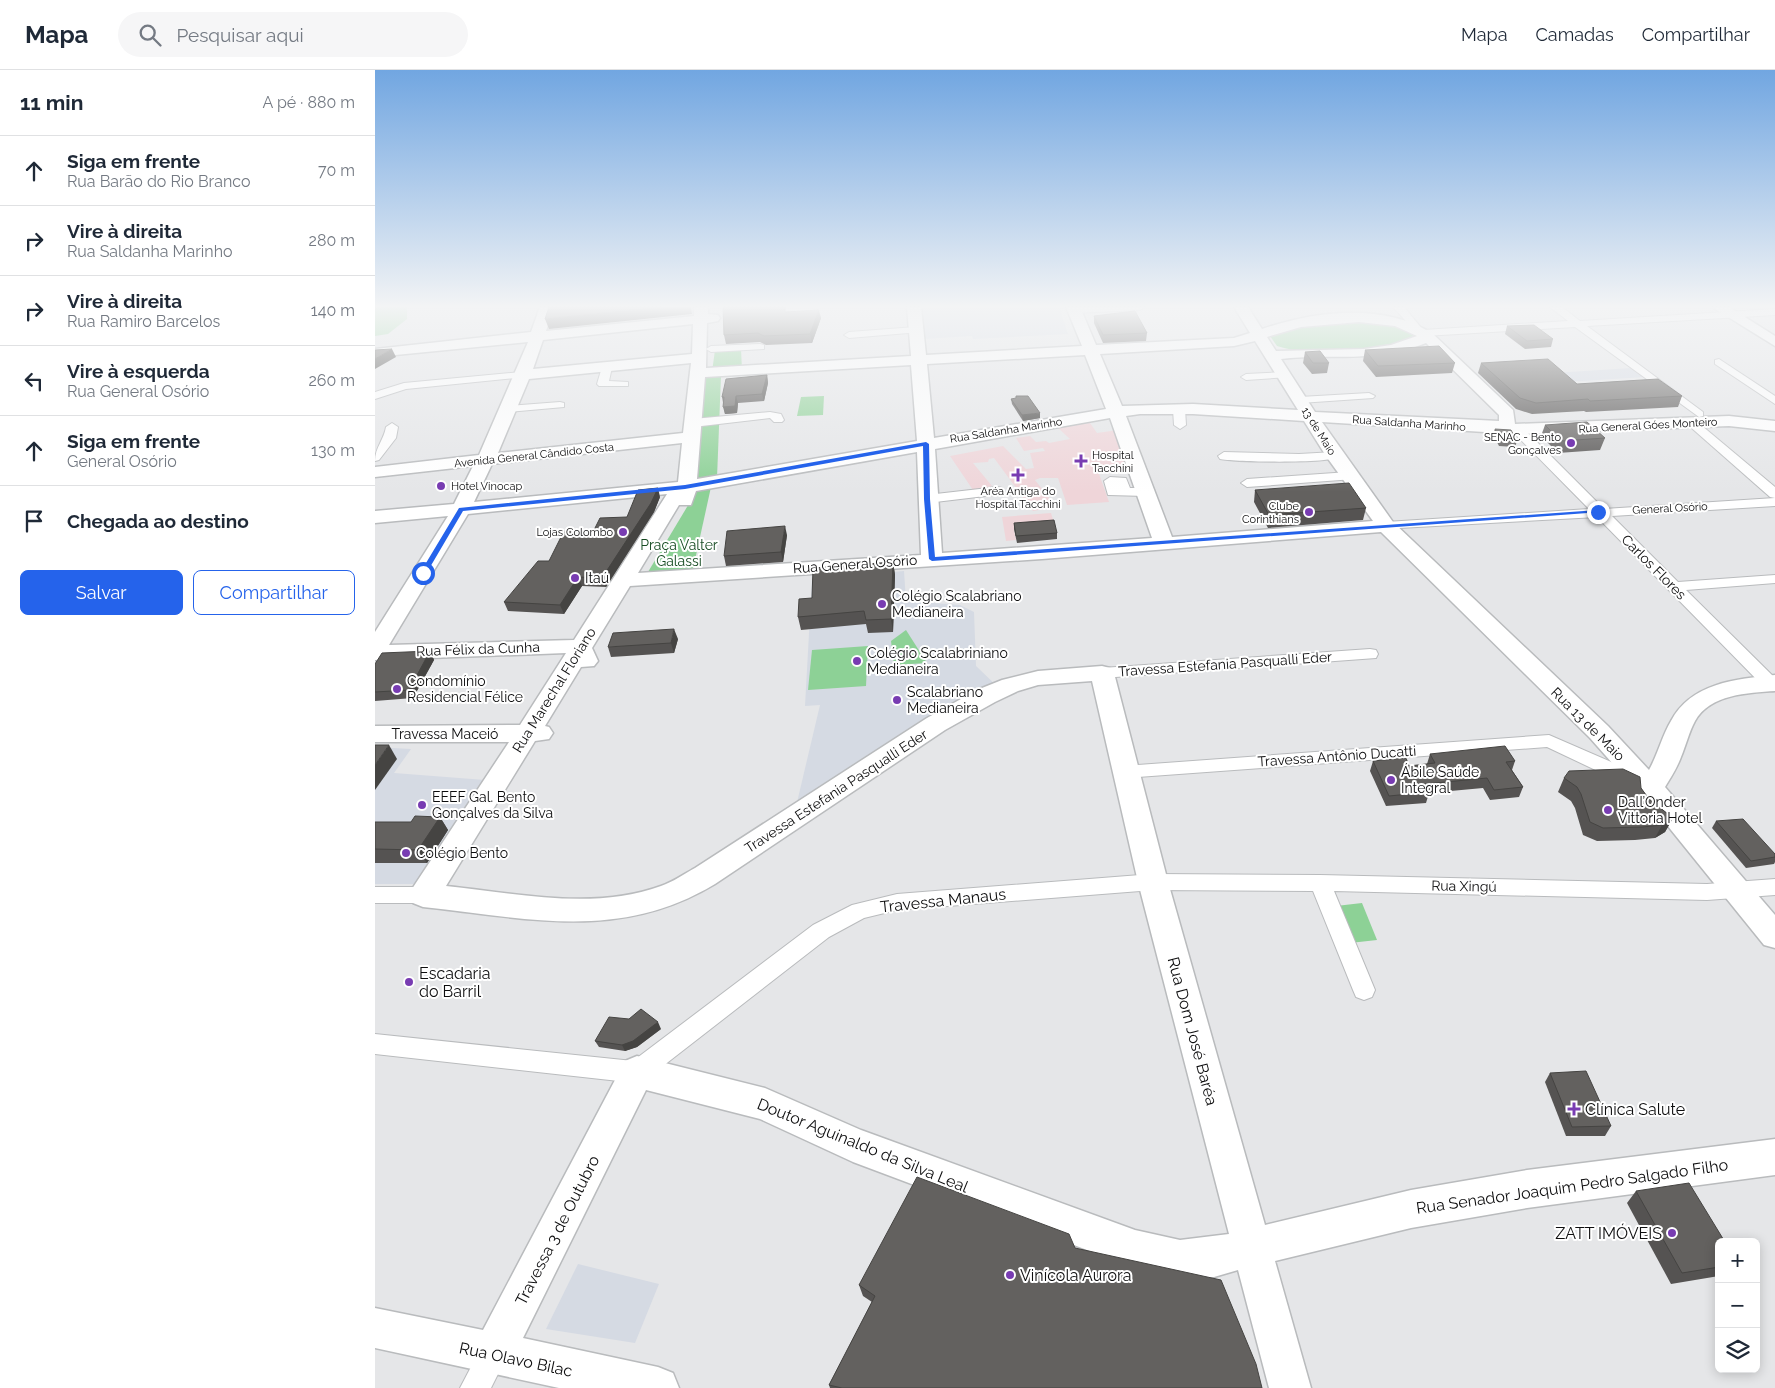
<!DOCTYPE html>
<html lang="pt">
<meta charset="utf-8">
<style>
:root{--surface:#fff;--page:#f6f6f7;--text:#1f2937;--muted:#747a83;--line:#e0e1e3;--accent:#2563eb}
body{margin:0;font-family:Raleway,sans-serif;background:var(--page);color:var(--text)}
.controls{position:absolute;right:15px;bottom:15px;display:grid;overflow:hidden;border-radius:8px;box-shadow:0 2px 12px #0003}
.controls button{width:45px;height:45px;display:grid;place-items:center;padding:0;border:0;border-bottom:1px solid var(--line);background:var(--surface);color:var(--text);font:25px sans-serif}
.stop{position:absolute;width:15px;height:15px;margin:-11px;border:4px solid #2563eb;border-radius:50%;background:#fff}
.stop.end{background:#2563eb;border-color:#fff;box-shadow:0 1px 5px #0008}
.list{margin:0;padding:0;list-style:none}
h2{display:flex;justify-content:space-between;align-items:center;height:65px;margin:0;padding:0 20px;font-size:21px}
h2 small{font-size:16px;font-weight:400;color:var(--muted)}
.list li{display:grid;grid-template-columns:32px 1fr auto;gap:15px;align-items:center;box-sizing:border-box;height:70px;padding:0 20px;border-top:1px solid var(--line)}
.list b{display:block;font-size:19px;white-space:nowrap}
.list p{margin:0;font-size:16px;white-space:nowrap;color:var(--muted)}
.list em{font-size:16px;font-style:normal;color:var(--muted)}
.actions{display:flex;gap:10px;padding:15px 20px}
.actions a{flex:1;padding:11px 0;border:1px solid var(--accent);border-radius:8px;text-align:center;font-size:18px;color:var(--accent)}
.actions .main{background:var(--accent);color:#fff}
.icon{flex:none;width:28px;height:28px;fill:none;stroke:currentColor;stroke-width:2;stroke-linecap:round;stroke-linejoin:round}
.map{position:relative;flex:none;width:1400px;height:1318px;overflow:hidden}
header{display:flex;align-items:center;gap:30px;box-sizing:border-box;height:70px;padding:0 25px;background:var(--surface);border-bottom:1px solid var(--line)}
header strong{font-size:24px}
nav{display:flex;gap:28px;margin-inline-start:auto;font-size:18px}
.search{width:350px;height:45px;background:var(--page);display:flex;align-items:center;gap:12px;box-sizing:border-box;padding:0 18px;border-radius:28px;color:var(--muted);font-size:19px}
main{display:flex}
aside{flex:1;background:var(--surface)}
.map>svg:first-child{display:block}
.built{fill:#d5dae3}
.medical{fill:#efd5d9}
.green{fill:#8dd196}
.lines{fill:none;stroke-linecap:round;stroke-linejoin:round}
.street-casing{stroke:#b9bbbd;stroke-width:2}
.secondary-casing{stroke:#b9bbbd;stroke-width:3}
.street{fill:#fff;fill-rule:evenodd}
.secondary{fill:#fff;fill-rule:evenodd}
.wall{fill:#555352}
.shaded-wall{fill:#454442}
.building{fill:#63615f;stroke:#454442}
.route{fill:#2563eb}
.poi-dot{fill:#783cb2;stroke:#fff;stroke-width:2}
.labels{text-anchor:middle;stroke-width:4;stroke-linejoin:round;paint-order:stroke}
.far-street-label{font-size:11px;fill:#0d0d0e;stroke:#fff}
.far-poi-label{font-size:11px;fill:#0d0d0e;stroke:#fff;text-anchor:end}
.park-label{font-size:14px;fill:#164b22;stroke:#fff}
.street-label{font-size:14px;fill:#0d0d0e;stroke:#fff}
.poi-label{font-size:14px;fill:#0d0d0e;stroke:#fff;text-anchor:start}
.near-street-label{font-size:16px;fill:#0d0d0e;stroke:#fff}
.near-poi-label{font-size:16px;fill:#0d0d0e;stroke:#fff;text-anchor:start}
</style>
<header>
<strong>Mapa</strong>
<div class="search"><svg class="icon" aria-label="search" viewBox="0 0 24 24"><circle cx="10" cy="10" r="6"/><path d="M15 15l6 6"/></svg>Pesquisar aqui</div>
<nav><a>Mapa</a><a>Camadas</a><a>Compartilhar</a></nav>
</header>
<main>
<aside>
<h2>11 min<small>A pé · 880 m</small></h2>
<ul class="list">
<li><svg class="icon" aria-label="ahead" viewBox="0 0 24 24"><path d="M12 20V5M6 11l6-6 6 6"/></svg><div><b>Siga em frente</b><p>Rua Barão do Rio Branco</p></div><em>70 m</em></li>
<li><svg class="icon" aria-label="right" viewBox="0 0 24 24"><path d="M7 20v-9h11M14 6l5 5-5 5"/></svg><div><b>Vire à direita</b><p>Rua Saldanha Marinho</p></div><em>280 m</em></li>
<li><svg class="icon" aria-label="right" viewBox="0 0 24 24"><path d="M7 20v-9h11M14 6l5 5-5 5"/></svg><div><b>Vire à direita</b><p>Rua Ramiro Barcelos</p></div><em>140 m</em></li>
<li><svg class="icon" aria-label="left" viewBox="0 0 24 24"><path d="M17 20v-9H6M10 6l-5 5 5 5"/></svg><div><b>Vire à esquerda</b><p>Rua General Osório</p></div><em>260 m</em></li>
<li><svg class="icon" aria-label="ahead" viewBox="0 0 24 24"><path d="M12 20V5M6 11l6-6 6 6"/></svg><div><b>Siga em frente</b><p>General Osório</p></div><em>130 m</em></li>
<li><svg class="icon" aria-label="arrive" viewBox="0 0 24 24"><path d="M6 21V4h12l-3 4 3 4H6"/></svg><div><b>Chegada ao destino</b></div></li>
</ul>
<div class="actions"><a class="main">Salvar</a><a>Compartilhar</a></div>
</aside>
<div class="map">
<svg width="1400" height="1318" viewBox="0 0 1400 1318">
<rect width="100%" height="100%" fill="#e5e6e8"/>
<!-- built -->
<g class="built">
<polygon points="546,237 684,237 693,264 598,269 597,266 548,269"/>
<polygon points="1256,298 1270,307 1191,312 1179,303"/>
<polygon points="529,501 531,531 585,535 599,542 601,596 628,622 415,762 445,635 430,636 437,509"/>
<polygon points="0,677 36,679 19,703 110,710 41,814 0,814"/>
<polygon points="203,1194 284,1214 260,1273 171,1259"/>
</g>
<!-- medical -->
<g class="medical">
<polygon points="715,353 722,363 743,360 759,399 723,401 734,432 692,435 683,408 665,408 660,410 681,437 658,441 619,388 614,389 613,392 598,393 617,416 598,420 575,386 628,376 651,399 659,398 655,383 670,381 668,378 649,381 641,368 655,366 661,372 671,371 674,373 695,369 682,357"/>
<polygon points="676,443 680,456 639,460 641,470 631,471 627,447"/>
</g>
<!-- green -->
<g class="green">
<polygon points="0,237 32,237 32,249 13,264 0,266"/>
<path d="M985 252 1022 256 1043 266C1013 281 933 287 902 276L895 266 922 256Z"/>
<polygon points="366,279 367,300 337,302 340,280"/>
<polygon points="346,306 342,408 320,410 326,307"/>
<polygon points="449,326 448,345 422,346 426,327"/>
<polygon points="336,417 318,499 273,502 321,422"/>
<polygon points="531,560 552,593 519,595 516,571"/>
<polygon points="493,576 491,616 433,620 437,580"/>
<polygon points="987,833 1002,870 975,873 961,836"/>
</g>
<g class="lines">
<!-- street casing -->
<g class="street-casing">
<g id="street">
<polygon points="770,237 765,240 699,243 694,240 698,237"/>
<polygon points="1018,237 1029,237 1048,260 1193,251 1175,237 1187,237 1205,251 1400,239 1400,245 1212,256 1328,342 1328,346 1324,347 1200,257 1049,266 1040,261"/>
<polygon points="541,257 546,260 545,262 474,268 469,265 474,262"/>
<polygon points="385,274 389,275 389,279 336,282 331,279 336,276"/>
<polygon points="1344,289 1400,326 1400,334 1340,294 1340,290"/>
<polygon points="232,294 237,297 234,311 253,312 253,316 224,316 222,314 227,297"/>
<polygon points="147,302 151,303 151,307 31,319 0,329 0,322 29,313"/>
<polygon points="910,302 915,305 914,307 871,310 866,307 871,304"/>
<polygon points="994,323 1000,326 998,328 925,333 919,330 925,327"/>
<polygon points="185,332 189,333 189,337 132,342 126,339 132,336"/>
<polygon points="804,336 810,339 811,355 805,359 799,355 798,339"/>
<polygon points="395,342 406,344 409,350 407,352 399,352 395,348 318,357 312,353 318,349"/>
<polygon points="1316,348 1320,350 1400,417 1400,428 1395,427 1312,354 1310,352"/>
<path d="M17 353 23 357 21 368 4 390 0 391C0 377 9 370 11 357Z"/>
<polygon points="1142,355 1146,356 1229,439 1400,428 1400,436 1237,446 1303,512 1400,505 1400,513 1311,520 1400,608 1400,617 1389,617 1222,447 1006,459 1004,456 1011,452 1214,439 1138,362 1138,356"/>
<path d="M849 382 924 384 960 382 966 386C959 394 859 392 845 389L843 386Z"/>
<polygon points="974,402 979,403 980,406 979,409 872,417 866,413 872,409"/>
<polygon points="735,407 751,408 755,418 771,418 778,422 771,426 733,425 729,411"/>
<polygon points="622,417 627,418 629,421 627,424 552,433 545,429 552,425"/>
<polygon points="995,579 1001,580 1003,584 1001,588 727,608 721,607 719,603 721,599 727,598"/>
<polygon points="1174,665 1264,704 1266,709 1264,714 1257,715 1250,714 1172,677 749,708 743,707 740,702 743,697 749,696"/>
<polygon points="778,804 945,805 1332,814 1400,809 1400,825 1332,830 959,821 1000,920 997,927 989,930 981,927 978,920 938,821 778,820 522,840 489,848 454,867 270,1010 262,1013 0,984 0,964 258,991 438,855 477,835 522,824"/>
<polygon points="0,817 48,817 55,819 58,825 55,831 48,833 0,833"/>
<polygon points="118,1269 128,1274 133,1284 116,1318 85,1318 108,1274"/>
</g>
</g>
<!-- secondary casing -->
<g class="secondary-casing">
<g id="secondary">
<path d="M165 237H179L171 261 319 246V237H333V244L343 245 345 248 343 251 332 253 331 298 536 286 532 237H546L551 285 707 276 691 237H705L721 275 859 268 875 263 859 237H873L887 259C940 241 1009 232 1058 264L1138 340 1140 354 1354 346 1400 351V361L1354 356 1142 364 947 352 1018 452 1233 656 1274 700C1283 684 1287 666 1296 651 1316 613 1361 609 1400 605V621C1373 623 1335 624 1320 651 1314 662 1311 675 1306 687 1302 698 1296 707 1290 717L1400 845V878L1389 875 1292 755 1215 668 1006 462 667 489 255 516 217 578 223 591 219 596 206 597 170 656 174 657 178 663 174 669 160 671 71 816C141 823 218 841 286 816 298 812 309 804 320 798L552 648 602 620 627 610 663 601 727 596 735 598 739 603 793 812 890 1155 1036 1120 1152 1100 1400 1069V1105L1152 1138 1036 1158 900 1191 936 1318H894L863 1200 839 1207 805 1210 760 1198 478 1092 385 1049 271 1020 148 1268 283 1297 298 1303 304 1318H184L0 1278V1238L108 1260 250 991 262 986 390 1018 486 1060 760 1160 805 1170 854 1164 763 812 717 611 663 615 643 621 620 632 570 660 340 814C244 872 153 848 48 837L38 833 33 825 134 672H0V656L145 655 191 583 0 590V562L73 446 0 453V441L79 434 98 396 0 407V397L104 385 153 272 0 287V279L156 262ZM984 252 1020 256 1042 266 1016 275 989 279 901 281 892 267 926 257ZM318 254 317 284 158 299 168 270ZM880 271 923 340 818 334 747 336 725 284 859 276ZM1051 273 1124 345V351L940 342 906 289C957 283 1000 294 1051 273ZM710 285 731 339 559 368 552 294ZM316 293 308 363 123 383 154 309ZM536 295 542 371 322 409 330 307ZM765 344H818L929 351 951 386 998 451 797 467 751 346ZM735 348 777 468 567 483 560 379ZM307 373 303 412 99 432 117 394ZM542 382 546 485 263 503 304 435H316L321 421ZM292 424 199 570 14 575 93 444Z"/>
<polygon points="1337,237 1354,237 1400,266 1400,276"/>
</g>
</g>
<!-- street -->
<use href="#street" class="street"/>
<!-- secondary -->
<use href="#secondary" class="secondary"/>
</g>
<!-- wall -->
<g class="wall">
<polygon points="412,242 446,248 437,273 391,275 385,272 351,274 349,265"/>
<polygon points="719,246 772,263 771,271 728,273 719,253"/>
<polygon points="1132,256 1178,269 1176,277 1150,279 1130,264"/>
<polygon points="990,280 1080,293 1077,303 1001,307 988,291"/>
<polygon points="930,282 954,293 952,303 937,304 928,293"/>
<polygon points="1106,293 1202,314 1307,326 1303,337 1211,342 1209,341 1157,344 1141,339 1103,303"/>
<polygon points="392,305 393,313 389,331 363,333 362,343 350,344 347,327"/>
<polygon points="636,329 665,348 648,351 637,334"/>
<polygon points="1170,355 1230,368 1225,380 1183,383 1166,366"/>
<polygon points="1120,359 1142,371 1140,377 1124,376 1118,364"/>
<polygon points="880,420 991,438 988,450 893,458 879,432"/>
<polygon points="285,427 279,442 231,517 207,516 189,544 133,541 129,532 174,491 219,460 252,447"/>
<polygon points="639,453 682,463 682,469 642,473 639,459"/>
<polygon points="412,465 408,492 351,496 349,486"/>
<polygon points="518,492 520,505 518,562 493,563 491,554 426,560 423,547 437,528"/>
<polygon points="303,569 299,583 236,587 233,577"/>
<polygon points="55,581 59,590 38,628 0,631 0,594"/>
<polygon points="1055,684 1140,691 1137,700 1148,717 1144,727 1115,730 1108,718 1054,723 1051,733 1011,736 995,701 998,691 1034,696 1052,694"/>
<polygon points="1189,708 1266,718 1274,729 1298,748 1290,762 1280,768 1260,770 1222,771 1208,765 1200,738 1196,731 1183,722"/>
<polygon points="65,747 73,760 52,793 0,793 0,752 36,752"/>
<polygon points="1341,751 1400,784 1400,792 1399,794 1371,798 1337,758"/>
<polygon points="286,959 262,977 250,981 224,977 220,971"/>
<polygon points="1175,1003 1236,1056 1230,1066 1191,1066 1170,1012"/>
<polygon points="1261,1121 1344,1172 1344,1206 1296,1214 1252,1133"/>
<polygon points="700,1178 887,1318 455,1318 454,1315 497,1232 488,1226 484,1215"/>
</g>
<!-- shaded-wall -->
<g class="shaded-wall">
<polygon points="287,237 316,237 317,244 174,259 170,249"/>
<polygon points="444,240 446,248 437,273 435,264"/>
<polygon points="17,279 21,287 0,299 0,289"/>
<polygon points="392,305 393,313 389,331 387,324"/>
<polygon points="361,326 363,333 362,343 350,344 348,337"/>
<polygon points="665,343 665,348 648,351 647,345"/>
<polygon points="283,418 285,427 279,442 231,517 227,508"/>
<polygon points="410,456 412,465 408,492 406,482"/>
<polygon points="518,492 520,505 518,562 516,549"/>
<polygon points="203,507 207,516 189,544 185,535"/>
<polygon points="299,559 303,569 299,583 296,573"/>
<polygon points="55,581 59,590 38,628 34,620"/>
<polygon points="14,675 22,689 0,720 0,695"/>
<polygon points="65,747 73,760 52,793 43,780"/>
<polygon points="1298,748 1290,762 1280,768 1287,755"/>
<polygon points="283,952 286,959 262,977 250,981 247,975"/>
</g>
<!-- building -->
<g class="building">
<polygon points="174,237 287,237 170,249"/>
<polygon points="348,237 410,237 410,242 444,240 435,264 389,266 383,263 349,265"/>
<polygon points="760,241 772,263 728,265 719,246"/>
<polygon points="1159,255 1178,269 1152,271 1132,256"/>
<polygon points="1064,276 1080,293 1003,296 990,280"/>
<polygon points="17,279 0,289 0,280"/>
<polygon points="945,281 954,293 938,293 930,282"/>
<polygon points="1173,289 1202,314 1283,309 1307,326 1215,331 1213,329 1161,333 1145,328 1106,293"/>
<polygon points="392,305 387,324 361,326 360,336 348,337 349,327 347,327 351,309"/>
<polygon points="641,326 653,326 665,343 647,345 636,329 641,328"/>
<polygon points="1212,352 1230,368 1186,371 1170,355"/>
<polygon points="1120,359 1136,360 1142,371 1126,371"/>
<polygon points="974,413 991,438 894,445 880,420"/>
<polygon points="283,418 276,433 227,508 203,507 185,535 129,532 163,491 174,491 189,461 219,460 225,448 252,447 263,420"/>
<polygon points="679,450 682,463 641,466 639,453"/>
<polygon points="410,456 406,482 349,486 352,461"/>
<polygon points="518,492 516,549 491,550 489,541 423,547 424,529 437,528 438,498"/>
<polygon points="299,559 296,573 233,577 238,563"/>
<polygon points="55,581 34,620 0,622 0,594 7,583"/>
<polygon points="0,675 14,675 0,695"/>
<polygon points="1130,676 1140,691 1131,692 1148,717 1119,720 1112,708 1050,714 1054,722 1014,726 998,691 1031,688 1034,696 1060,693 1055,684"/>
<polygon points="1248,699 1265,707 1266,718 1274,729 1298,748 1287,755 1267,757 1228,758 1215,752 1206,724 1202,717 1189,708 1194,701"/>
<polygon points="40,746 65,747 43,780 0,779 0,752 36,752"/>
<polygon points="1368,749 1400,784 1400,787 1376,791 1341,751"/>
<polygon points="266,939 283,952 258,971 247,975 220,971 234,947 254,949"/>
<polygon points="1211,1001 1236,1056 1197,1057 1175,1003"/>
<polygon points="542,1107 694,1164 700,1178 846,1210 881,1294 887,1318 467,1318 454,1315 500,1226 484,1215"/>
<polygon points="1314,1113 1350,1172 1344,1172 1344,1197 1307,1203 1261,1121"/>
</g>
<!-- sky -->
<linearGradient id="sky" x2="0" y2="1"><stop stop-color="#71a6e1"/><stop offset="0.56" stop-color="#f3f4f5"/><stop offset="1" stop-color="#f3f4f5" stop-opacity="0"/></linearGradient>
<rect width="1400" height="422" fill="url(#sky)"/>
<!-- route -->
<polygon class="route" points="551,372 554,374 555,429 560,487 1223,440 1226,442 557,491 554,489 549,429 548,376 310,419 88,441 51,504 45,503 84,438 310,415"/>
<!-- markers -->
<g class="poi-dot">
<circle cx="1196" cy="373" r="5"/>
<path d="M703.5 383.5h5v5h5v5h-5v5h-5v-5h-5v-5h5z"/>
<path d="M640.5 397.5h5v5h5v5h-5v5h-5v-5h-5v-5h5z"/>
<circle cx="66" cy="416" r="5"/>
<circle cx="934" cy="442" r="5"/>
<circle cx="248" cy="462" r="5"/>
<circle cx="200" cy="508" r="5"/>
<circle cx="507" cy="534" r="5"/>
<circle cx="482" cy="591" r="5"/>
<circle cx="22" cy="619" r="5"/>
<circle cx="522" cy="630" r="5"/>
<circle cx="1016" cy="710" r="5"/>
<circle cx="47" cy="735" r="5"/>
<circle cx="1233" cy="740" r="5"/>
<circle cx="31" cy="783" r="5"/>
<circle cx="34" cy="912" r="5"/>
<path d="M1196.5 1031.5h5v5h5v5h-5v5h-5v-5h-5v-5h5z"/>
<circle cx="1297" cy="1163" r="5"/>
<circle cx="635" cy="1205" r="5"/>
</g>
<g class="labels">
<!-- far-street labels -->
<g class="far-street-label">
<text transform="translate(1034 353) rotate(4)" y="4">Rua Saldanha Marinho</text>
<text transform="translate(1273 355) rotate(-3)" y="4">Rua General Góes Monteiro</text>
<text transform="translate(631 360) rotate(-9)" y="4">Rua Saldanha Marinho</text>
<text transform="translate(944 361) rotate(58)" y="4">13 de Maio</text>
<text transform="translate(159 385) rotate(-6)" y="4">Avenida General Cândido Costa</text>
<text transform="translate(1295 438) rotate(-3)" y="4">General Osório</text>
</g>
<!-- far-poi labels -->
<g class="far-poi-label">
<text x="1186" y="371">SENAC - Bento<tspan x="1186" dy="13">Gonçalves</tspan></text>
<text x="717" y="389" text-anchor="start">Hospital<tspan x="717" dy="13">Tacchini</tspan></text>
<text x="76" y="420" text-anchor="start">Hotel Vinocap</text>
<text x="643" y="425" text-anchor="middle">Aréa Antiga do<tspan x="643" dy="13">Hospital Tacchini</tspan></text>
<text x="924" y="440">Clube<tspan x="924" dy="13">Corinthians</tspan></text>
<text x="238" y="466">Lojas Colombo</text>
</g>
<!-- park labels -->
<g class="park-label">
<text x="304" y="480">Praça Valter<tspan x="304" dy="16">Galassi</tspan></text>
</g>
<!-- street labels -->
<g class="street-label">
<text transform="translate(480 494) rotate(-4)" y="5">Rua General Osório</text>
<text transform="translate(1279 497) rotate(45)" y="5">Carlos Flores</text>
<text transform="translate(103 579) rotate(-2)" y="5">Rua Félix da Cunha</text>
<text transform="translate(850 594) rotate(-4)" y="5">Travessa Estefania Pasqualli Eder</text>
<text transform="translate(179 620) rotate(-58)" y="5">Rua Marechal Floriano</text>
<text transform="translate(1213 654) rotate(45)" y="5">Rua 13 de Maio</text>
<text x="70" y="669">Travessa Maceió</text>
<text transform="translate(962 686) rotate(-4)" y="5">Travessa Antônio Ducatti</text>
<text transform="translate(461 721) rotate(-33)" y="5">Travessa Estefania Pasqualli Eder</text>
<text transform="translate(1089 816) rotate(1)" y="5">Rua Xingú</text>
</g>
<!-- poi labels -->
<g class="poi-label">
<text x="210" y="513">Itaú</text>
<text x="517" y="531">Colégio Scalabriano<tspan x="517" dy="16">Medianeira</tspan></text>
<text x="492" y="588">Colégio Scalabriniano<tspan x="492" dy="16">Medianeira</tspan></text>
<text x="32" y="616">Condomínio<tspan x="32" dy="16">Residencial Félice</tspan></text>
<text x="532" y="627">Scalabriano<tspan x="532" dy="16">Medianeira</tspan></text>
<text x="1026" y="707">Ábile Saúde<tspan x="1026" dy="16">Integral</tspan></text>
<text x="57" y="732">EEEF Gal. Bento<tspan x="57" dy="16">Gonçalves da Silva</tspan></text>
<text x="1243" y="737">Dall’Onder<tspan x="1243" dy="16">Vittoria Hotel</tspan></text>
<text x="41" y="788">Colégio Bento</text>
</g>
<!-- near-street labels -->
<g class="near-street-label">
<text transform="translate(568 830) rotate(-6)" y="6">Travessa Manaus</text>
<text transform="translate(818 961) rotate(75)" y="6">Rua Dom José Baréa</text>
<text transform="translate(488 1075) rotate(22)" y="6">Doutor Aguinaldo da Silva Leal</text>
<text transform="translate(1197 1116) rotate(-8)" y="6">Rua Senador Joaquim Pedro Salgado Filho</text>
<text transform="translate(182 1160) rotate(-63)" y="6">Travessa 3 de Outubro</text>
<text transform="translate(141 1289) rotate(12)" y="6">Rua Olavo Bilac</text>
</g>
<!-- near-poi labels -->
<g class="near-poi-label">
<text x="44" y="909">Escadaria<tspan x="44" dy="18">do Barril</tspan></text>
<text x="1210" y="1045">Clínica Salute</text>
<text x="1287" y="1169" text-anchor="end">ZATT IMÓVEIS</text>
<text x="645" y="1211">Vinícola Aurora</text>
</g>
</g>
</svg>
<div class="controls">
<button>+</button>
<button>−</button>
<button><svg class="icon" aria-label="layers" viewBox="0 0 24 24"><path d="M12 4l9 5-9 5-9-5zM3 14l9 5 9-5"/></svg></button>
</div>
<div class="stop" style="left:48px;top:503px"></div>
<div class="stop end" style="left:1223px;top:442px"></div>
</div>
</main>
